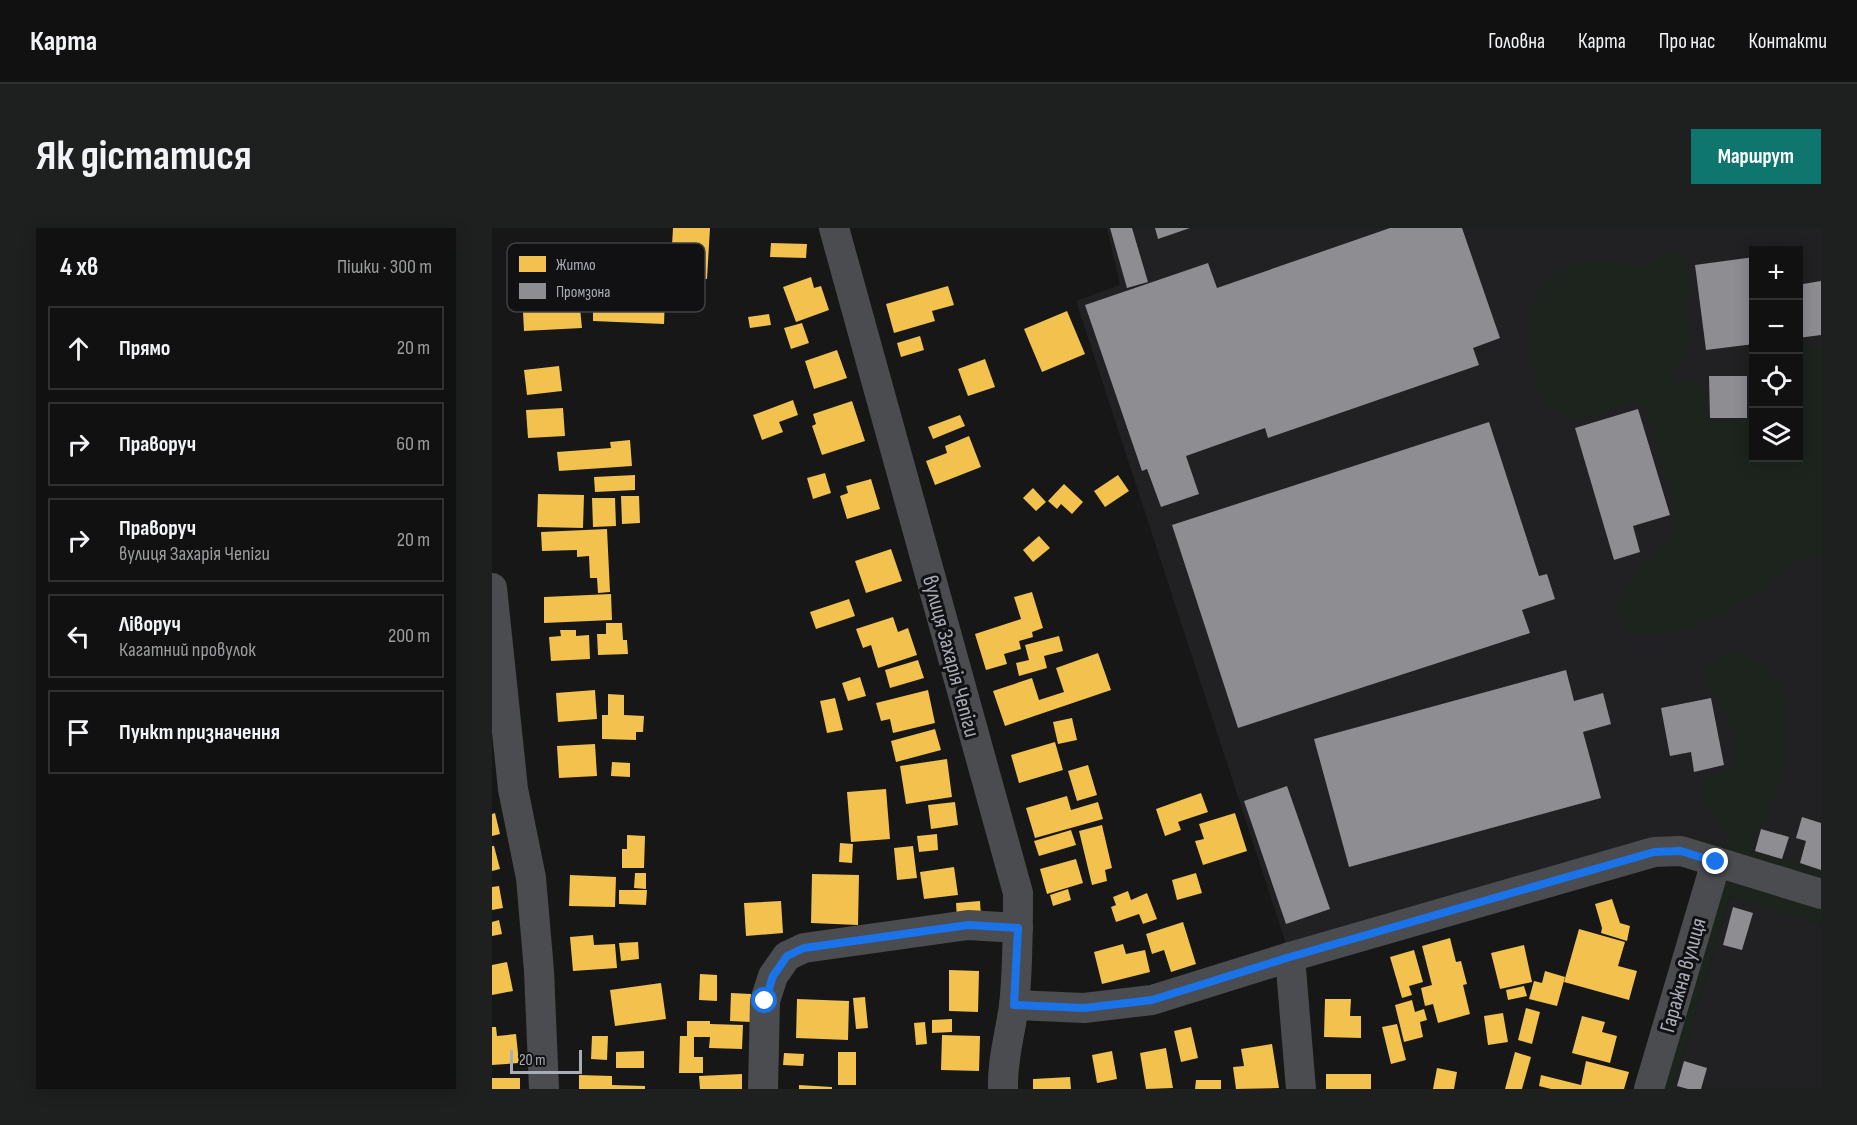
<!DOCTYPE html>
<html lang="uk">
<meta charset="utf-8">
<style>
:root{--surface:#111;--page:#1e1f1f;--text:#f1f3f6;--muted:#9c9d9f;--line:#303131;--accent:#0f766e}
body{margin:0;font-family:"Sofia Sans Condensed",sans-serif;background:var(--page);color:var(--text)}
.controls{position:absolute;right:18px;top:18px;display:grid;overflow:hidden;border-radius:0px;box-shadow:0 3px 15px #0003}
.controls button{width:54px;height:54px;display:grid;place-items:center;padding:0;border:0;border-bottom:2px solid var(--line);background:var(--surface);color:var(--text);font:30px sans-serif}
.scale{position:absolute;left:18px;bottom:15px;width:72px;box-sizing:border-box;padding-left:6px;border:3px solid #a8adb8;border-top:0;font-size:16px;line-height:21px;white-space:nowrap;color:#a8adb8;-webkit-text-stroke:4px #111113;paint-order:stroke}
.stop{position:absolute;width:18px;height:18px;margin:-14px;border:4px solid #1a73e8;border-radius:50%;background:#fff}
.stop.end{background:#1a73e8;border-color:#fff;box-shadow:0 2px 6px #0008}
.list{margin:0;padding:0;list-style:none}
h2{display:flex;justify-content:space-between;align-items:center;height:78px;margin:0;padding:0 24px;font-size:26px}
h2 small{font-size:20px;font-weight:400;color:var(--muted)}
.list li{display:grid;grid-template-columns:39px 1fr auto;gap:18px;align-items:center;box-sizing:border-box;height:84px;margin:0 12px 12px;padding:0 12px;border:2px solid var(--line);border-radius:0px}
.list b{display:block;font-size:22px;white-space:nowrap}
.list p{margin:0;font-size:20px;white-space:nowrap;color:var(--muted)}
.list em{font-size:20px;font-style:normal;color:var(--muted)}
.icon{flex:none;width:33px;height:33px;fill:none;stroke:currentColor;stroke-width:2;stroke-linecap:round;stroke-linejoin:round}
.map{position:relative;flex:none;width:1329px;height:861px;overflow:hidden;border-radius:0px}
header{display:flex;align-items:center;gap:36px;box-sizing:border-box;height:84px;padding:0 30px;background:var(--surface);border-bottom:2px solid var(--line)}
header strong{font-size:28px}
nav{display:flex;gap:33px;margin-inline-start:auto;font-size:21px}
.intro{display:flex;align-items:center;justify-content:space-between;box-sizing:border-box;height:144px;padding:0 36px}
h1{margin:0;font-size:42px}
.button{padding:15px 27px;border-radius:0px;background:var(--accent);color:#fff;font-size:21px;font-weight:700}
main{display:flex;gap:36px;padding:0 36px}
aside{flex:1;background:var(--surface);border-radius:0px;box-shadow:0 3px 15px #0003}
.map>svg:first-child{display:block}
.built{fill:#212123;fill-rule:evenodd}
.green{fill:#1d241e}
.homes{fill:#f2c14e}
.industry{fill:#8d8d92}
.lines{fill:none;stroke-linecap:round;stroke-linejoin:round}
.minor{stroke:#4b4c50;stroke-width:30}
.route{stroke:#1a73e8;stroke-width:8}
.labels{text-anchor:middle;stroke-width:6;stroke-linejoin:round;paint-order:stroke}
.street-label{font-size:22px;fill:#a8adb8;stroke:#111113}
.key{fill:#111113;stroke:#3e4045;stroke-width:1.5}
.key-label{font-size:16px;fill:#a8adb8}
</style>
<header>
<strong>Карта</strong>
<nav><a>Головна</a><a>Карта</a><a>Про нас</a><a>Контакти</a></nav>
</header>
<div class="intro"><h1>Як дістатися</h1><a class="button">Маршрут</a></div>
<main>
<aside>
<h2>4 хв<small>Пішки · 300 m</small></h2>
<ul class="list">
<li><svg class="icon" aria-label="ahead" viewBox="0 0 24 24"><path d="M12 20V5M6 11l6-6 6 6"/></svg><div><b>Прямо</b></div><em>20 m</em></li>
<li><svg class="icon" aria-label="right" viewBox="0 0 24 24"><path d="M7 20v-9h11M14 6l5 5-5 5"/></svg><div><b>Праворуч</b></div><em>60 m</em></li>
<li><svg class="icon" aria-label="right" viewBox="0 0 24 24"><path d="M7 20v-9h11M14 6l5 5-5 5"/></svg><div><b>Праворуч</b><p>вулиця Захарія Чепіги</p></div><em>20 m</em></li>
<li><svg class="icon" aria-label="left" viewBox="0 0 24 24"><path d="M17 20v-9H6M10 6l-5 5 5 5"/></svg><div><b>Ліворуч</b><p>Кагатний провулок</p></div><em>200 m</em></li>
<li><svg class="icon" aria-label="arrive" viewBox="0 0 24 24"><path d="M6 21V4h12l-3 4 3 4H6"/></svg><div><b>Пункт призначення</b></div></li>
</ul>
</aside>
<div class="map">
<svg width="1329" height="861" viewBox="0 0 1329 861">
<rect width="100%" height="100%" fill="#171717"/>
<!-- built -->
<g class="built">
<path d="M615 0H1329V642L1217 613 1185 610 796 722 584 73 628 57ZM1262 22H1306V230H1262Z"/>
<polygon points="1238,668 1329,697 1329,861 1181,861"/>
</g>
<!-- green -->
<g class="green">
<path d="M1175 25C1209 31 1194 60 1195 83 1195 93 1200 102 1198 112 1195 125 1182 136 1184 151L1189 156C1200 152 1204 153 1213 160L1214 189 1217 192 1252 193 1258 190V156L1261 146 1262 230H1306L1307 120 1329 117V328C1321 332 1313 329 1307 332 1296 338 1278 356 1267 364 1234 389 1179 414 1137 406L1127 392 1126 377 1127 366 1149 339 1175 315 1184 300V282L1153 179 1145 174C1128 177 1097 192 1083 190 1071 189 1054 181 1049 170 1039 146 1033 79 1049 58 1061 43 1088 33 1106 33 1113 33 1119 35 1125 35 1135 36 1142 35 1152 39Z"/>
<path d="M1236 425 1252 427 1270 434 1291 460 1295 492V529L1276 592 1272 597 1266 601 1260 623 1329 642V657L1185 610 1217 613 1239 617C1234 599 1224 587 1209 577L1206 567 1214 550 1237 542C1246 523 1241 498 1231 479 1228 474 1222 470 1219 465 1214 455 1214 438 1223 431 1227 428 1232 427 1236 425Z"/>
<polygon points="1232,649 1329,675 1329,697 1238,668 1181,861 1162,861"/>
</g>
<!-- homes -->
<g class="homes">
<polygon points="181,0 218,0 215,51 187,49 187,36 179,35"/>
<polygon points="279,15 315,16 314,30 278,29"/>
<polygon points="145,42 174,43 172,96 101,93 101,73 105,73 106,53 132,54 131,73 143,73"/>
<polygon points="319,49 322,60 329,58 337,82 304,94 291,59"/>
<polygon points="456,58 462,77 440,83 443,93 402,105 394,76"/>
<polygon points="88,80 90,100 32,103 31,84"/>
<polygon points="575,83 593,126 550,144 532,101"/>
<polygon points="277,86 279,97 258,100 256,89"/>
<polygon points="310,95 317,115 299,121 292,100"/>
<polygon points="428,108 432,122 409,129 405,115"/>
<polygon points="345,122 355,150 322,161 313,133"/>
<polygon points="493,131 503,159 476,168 466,141"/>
<polygon points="67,138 70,163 35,167 32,142"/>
<polygon points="301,172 306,187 287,194 291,204 270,212 261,187"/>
<polygon points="360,173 373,213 330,227 320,198 324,196 321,186"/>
<polygon points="71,180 73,208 36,210 34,182"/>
<polygon points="468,187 473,198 441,211 436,199"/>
<polygon points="477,208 489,239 443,257 434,233 455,225 453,218"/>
<polygon points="138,212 140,238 67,243 65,224 119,220 118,214"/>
<polygon points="333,245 339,265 321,271 315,250"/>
<polygon points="143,247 143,262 103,264 102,249"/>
<polygon points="626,247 637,263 613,279 602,263"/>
<polygon points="379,251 388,281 355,291 348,268 356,265 354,258"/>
<polygon points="572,256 591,274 580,286 569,276 565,281 556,273"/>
<polygon points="541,260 554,274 544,283 531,270"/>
<polygon points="46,266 92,267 91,300 45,299"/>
<polygon points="129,268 147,268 148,295 130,296"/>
<polygon points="100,270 123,270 124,298 101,299"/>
<polygon points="115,301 118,364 106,365 105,350 98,350 97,328 85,329 85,322 50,323 49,304"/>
<polygon points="547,308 558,320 541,334 531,322"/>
<polygon points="399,321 410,353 374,365 363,333"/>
<polygon points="540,364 551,400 540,404 541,409 527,413 529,421 512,426 515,436 494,442 483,406 529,391 522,369"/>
<polygon points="119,366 120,392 52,395 52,369"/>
<polygon points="357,371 363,388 324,401 318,384"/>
<polygon points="401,389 406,404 416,400 425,427 386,440 379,417 371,420 364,401"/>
<polygon points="114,395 130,395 131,412 135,412 136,426 106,427 105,406 114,406"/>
<polygon points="68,402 84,402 84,408 97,407 98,431 59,433 57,409 69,408"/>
<polygon points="567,408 571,423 552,428 555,440 527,448 524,435 537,432 533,417"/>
<polygon points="606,425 619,462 513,498 501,463 540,450 547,472 572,464 564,440"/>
<polygon points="426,432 432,450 398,460 393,442"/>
<polygon points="368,449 374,468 356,473 350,455"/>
<polygon points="103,462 105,491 66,494 64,465"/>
<polygon points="436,462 443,495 401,505 398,491 389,493 384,475"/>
<polygon points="116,466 132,467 132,487 152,488 151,504 144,504 144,512 110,511 110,487 116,487"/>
<polygon points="343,470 351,502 335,505 328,473"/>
<polygon points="580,490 585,512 566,516 561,494"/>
<polygon points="443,501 449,522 404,534 399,513"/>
<polygon points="563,514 571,542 527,555 519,527"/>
<polygon points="103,516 105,548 67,550 65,518"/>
<polygon points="455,531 460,569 414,576 408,538"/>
<polygon points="120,534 138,535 138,549 119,548"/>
<polygon points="596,537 605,567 585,573 576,543"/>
<polygon points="394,561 398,611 359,614 355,564"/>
<polygon points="709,565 716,584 686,594 689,602 673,608 664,581"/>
<polygon points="575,568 579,582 606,574 611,591 543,610 534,580"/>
<polygon points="463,574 466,597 439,601 436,577"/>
<polygon points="3,585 8,606 0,608 0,586"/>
<polygon points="743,585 755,623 711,637 703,613 712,611 707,596"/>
<polygon points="610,597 620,640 613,642 615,653 600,657 587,603"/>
<polygon points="579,602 584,617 547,628 542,613"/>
<polygon points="445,606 446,622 427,624 425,608"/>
<polygon points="135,607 153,608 152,640 130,640 130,621 135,621"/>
<polygon points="348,615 361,616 360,635 347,634"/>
<polygon points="0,618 2,618 8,641 0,643"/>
<polygon points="421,618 425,650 405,652 402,620"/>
<polygon points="584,631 591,655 555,666 548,641"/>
<polygon points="462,639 466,667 432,671 428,644"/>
<polygon points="143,645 154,645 154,661 142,660"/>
<polygon points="704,645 710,665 685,672 680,652"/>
<polygon points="320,646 367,647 366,697 319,695"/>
<polygon points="78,647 124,649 123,679 77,678"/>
<polygon points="7,658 11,680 0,682 0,659"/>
<polygon points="576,661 579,672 561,678 558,667"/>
<polygon points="127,662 155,662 154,677 127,676"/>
<polygon points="636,663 639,672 655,665 665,691 651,696 647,686 624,694 619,679 624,677 621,669"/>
<polygon points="1120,671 1128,695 1138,698 1135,713 1109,705 1110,700 1103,676"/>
<polygon points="289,673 291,705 254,708 252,675"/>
<polygon points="488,673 489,688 465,690 464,675"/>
<polygon points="7,692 10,706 0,708 0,694"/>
<polygon points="691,694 704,736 679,744 672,722 660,726 654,706"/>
<polygon points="1087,701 1133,714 1126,738 1145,743 1137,772 1072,754"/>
<polygon points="101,707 102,717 123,716 125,740 81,743 78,709"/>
<polygon points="958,710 964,734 969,733 975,756 971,757 978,786 946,795 941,776 933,778 929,760 940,757 930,718"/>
<polygon points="146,714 147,731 129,733 127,715"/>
<polygon points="631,716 634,726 653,722 658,744 610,756 602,724"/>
<polygon points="1032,717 1040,754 1008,761 999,725"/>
<polygon points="922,722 931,754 917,758 920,767 910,770 898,729"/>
<polygon points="15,734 21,763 0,767 0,737"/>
<polygon points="457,742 487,743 486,784 457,783"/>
<polygon points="1053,743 1073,749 1065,778 1037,771 1042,753 1050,755"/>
<polygon points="208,746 225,747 225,773 207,772"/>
<polygon points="169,755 174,791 123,798 118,762"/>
<polygon points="1032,758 1035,768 1016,772 1014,762"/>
<polygon points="239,765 259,766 259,794 238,793"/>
<polygon points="373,769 376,800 364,801 361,770"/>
<polygon points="305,771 357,773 356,812 304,810"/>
<polygon points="833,771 859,771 858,788 869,788 869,810 832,809"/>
<polygon points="920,772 923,784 932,781 935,792 928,794 931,809 912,814 903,777"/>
<polygon points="1034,780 1048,784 1040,816 1026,812"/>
<polygon points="1011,785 1016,814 996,817 992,788"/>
<polygon points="1090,788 1113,794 1110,804 1125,808 1118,835 1080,825"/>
<polygon points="460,791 460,804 440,805 440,792"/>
<polygon points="195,793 218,793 218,796 251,797 250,821 217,820 218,809 202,809 202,829 211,829 211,845 187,845 188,808 195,808"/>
<polygon points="433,794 435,816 424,817 422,795"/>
<polygon points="905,796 914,832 899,836 890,799"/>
<polygon points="0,799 4,799 5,808 24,806 27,835 0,837"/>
<polygon points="699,799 706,830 689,834 682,803"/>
<polygon points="450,807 488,808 487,843 449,842"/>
<polygon points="100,808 116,808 115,832 99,831"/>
<polygon points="780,816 787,860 744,861 741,839 752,838 749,821"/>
<polygon points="674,820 681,860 654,861 648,825"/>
<polygon points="152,823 152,840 124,840 124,824"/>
<polygon points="620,823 625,851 605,855 600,827"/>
<rect x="346" y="824" width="18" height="33"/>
<polygon points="1023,824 1039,829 1030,861 1013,861"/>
<polygon points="292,825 312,826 311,838 291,837"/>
<polygon points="1094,833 1137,844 1132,861 1059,861 1047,858 1049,847 1089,857"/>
<polygon points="945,840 965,844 962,861 941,861"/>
<polygon points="250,846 250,861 208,861 207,848"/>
<rect x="834" y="846" width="45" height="15"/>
<polygon points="87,847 120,848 120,857 153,858 153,861 87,861"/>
<polygon points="578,849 579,861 541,861 541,851"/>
<rect x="0" y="850" width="28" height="11"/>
<polygon points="704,852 729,852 729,861 703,861"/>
<polygon points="307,857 340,859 340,861 307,861"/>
</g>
<!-- industry -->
<g class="industry">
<polygon points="618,0 640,0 656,54 635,60"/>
<polygon points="663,0 698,0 666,11"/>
<polygon points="898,0 970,0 1008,110 981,120 987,137 776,210 773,200 694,228 707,266 669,279 655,241 650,243 593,77 716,35 725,60"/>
<polygon points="1306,28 1308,28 1311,56 1329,53 1329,107 1306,110"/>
<polygon points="1262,29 1262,116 1214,122 1203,37"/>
<polygon points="1217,148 1255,148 1255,190 1218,190"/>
<polygon points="1146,181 1178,287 1141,298 1148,324 1122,332 1083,200"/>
<polygon points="997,194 1047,348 1055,346 1063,371 1030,382 1038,405 746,500 680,297"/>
<polygon points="1074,442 1082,473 1111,465 1119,496 1091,504 1109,570 857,639 822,511"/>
<polygon points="1219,470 1232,537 1202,544 1199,524 1178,528 1169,480"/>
<polygon points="795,558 838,681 794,696 752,573"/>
<polygon points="1310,589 1329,595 1329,642 1308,635 1314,613 1304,610"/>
<polygon points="1269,601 1297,609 1290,631 1263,623"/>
<polygon points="1241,679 1261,685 1250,722 1231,717"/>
<polygon points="1192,833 1215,840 1209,861 1196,861 1185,858"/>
</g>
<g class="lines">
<!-- minor -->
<g class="minor">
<path d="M342 0 526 665C526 702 526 741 522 778 518 806 510 833 511 861"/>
<polyline points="0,360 21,561 39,650 47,743 52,861"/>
<polyline points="798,729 809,861"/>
<polyline points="522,777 592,780 660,772 798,729 1162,624 1189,623 1329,666"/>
<polyline points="271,861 273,773 281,748 295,728 312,720 476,697 526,700"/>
<polyline points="1157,861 1224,634"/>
</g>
</g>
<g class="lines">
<!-- route -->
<polyline class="route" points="273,773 281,748 295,728 312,720 476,697 526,700 522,777 592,780 660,772 798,729 1162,624 1189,623 1224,634"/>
</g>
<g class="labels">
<!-- street labels -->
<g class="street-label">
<text transform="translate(460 428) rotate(75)" y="8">вулиця Захарія Чепіги</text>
<text transform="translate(1190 747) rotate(-74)" y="8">Гаражна вулиця</text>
</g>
</g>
<!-- legend -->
<rect x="15" y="15" width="198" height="69" rx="9" class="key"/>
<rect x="27" y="28" width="27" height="16" fill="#f2c14e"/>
<rect x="27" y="55" width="27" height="16" fill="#8d8d92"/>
<g class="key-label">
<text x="64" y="42">Житло</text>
<text x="64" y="69">Промзона</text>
</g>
</svg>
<div class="controls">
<button>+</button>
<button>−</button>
<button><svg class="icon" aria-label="locate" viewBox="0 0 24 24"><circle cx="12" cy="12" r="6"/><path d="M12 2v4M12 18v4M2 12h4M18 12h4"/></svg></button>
<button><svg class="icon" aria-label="layers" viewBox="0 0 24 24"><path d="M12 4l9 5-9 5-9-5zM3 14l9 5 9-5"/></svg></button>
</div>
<div class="scale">20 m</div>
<div class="stop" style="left:273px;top:773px"></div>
<div class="stop end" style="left:1224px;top:634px"></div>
</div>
</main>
